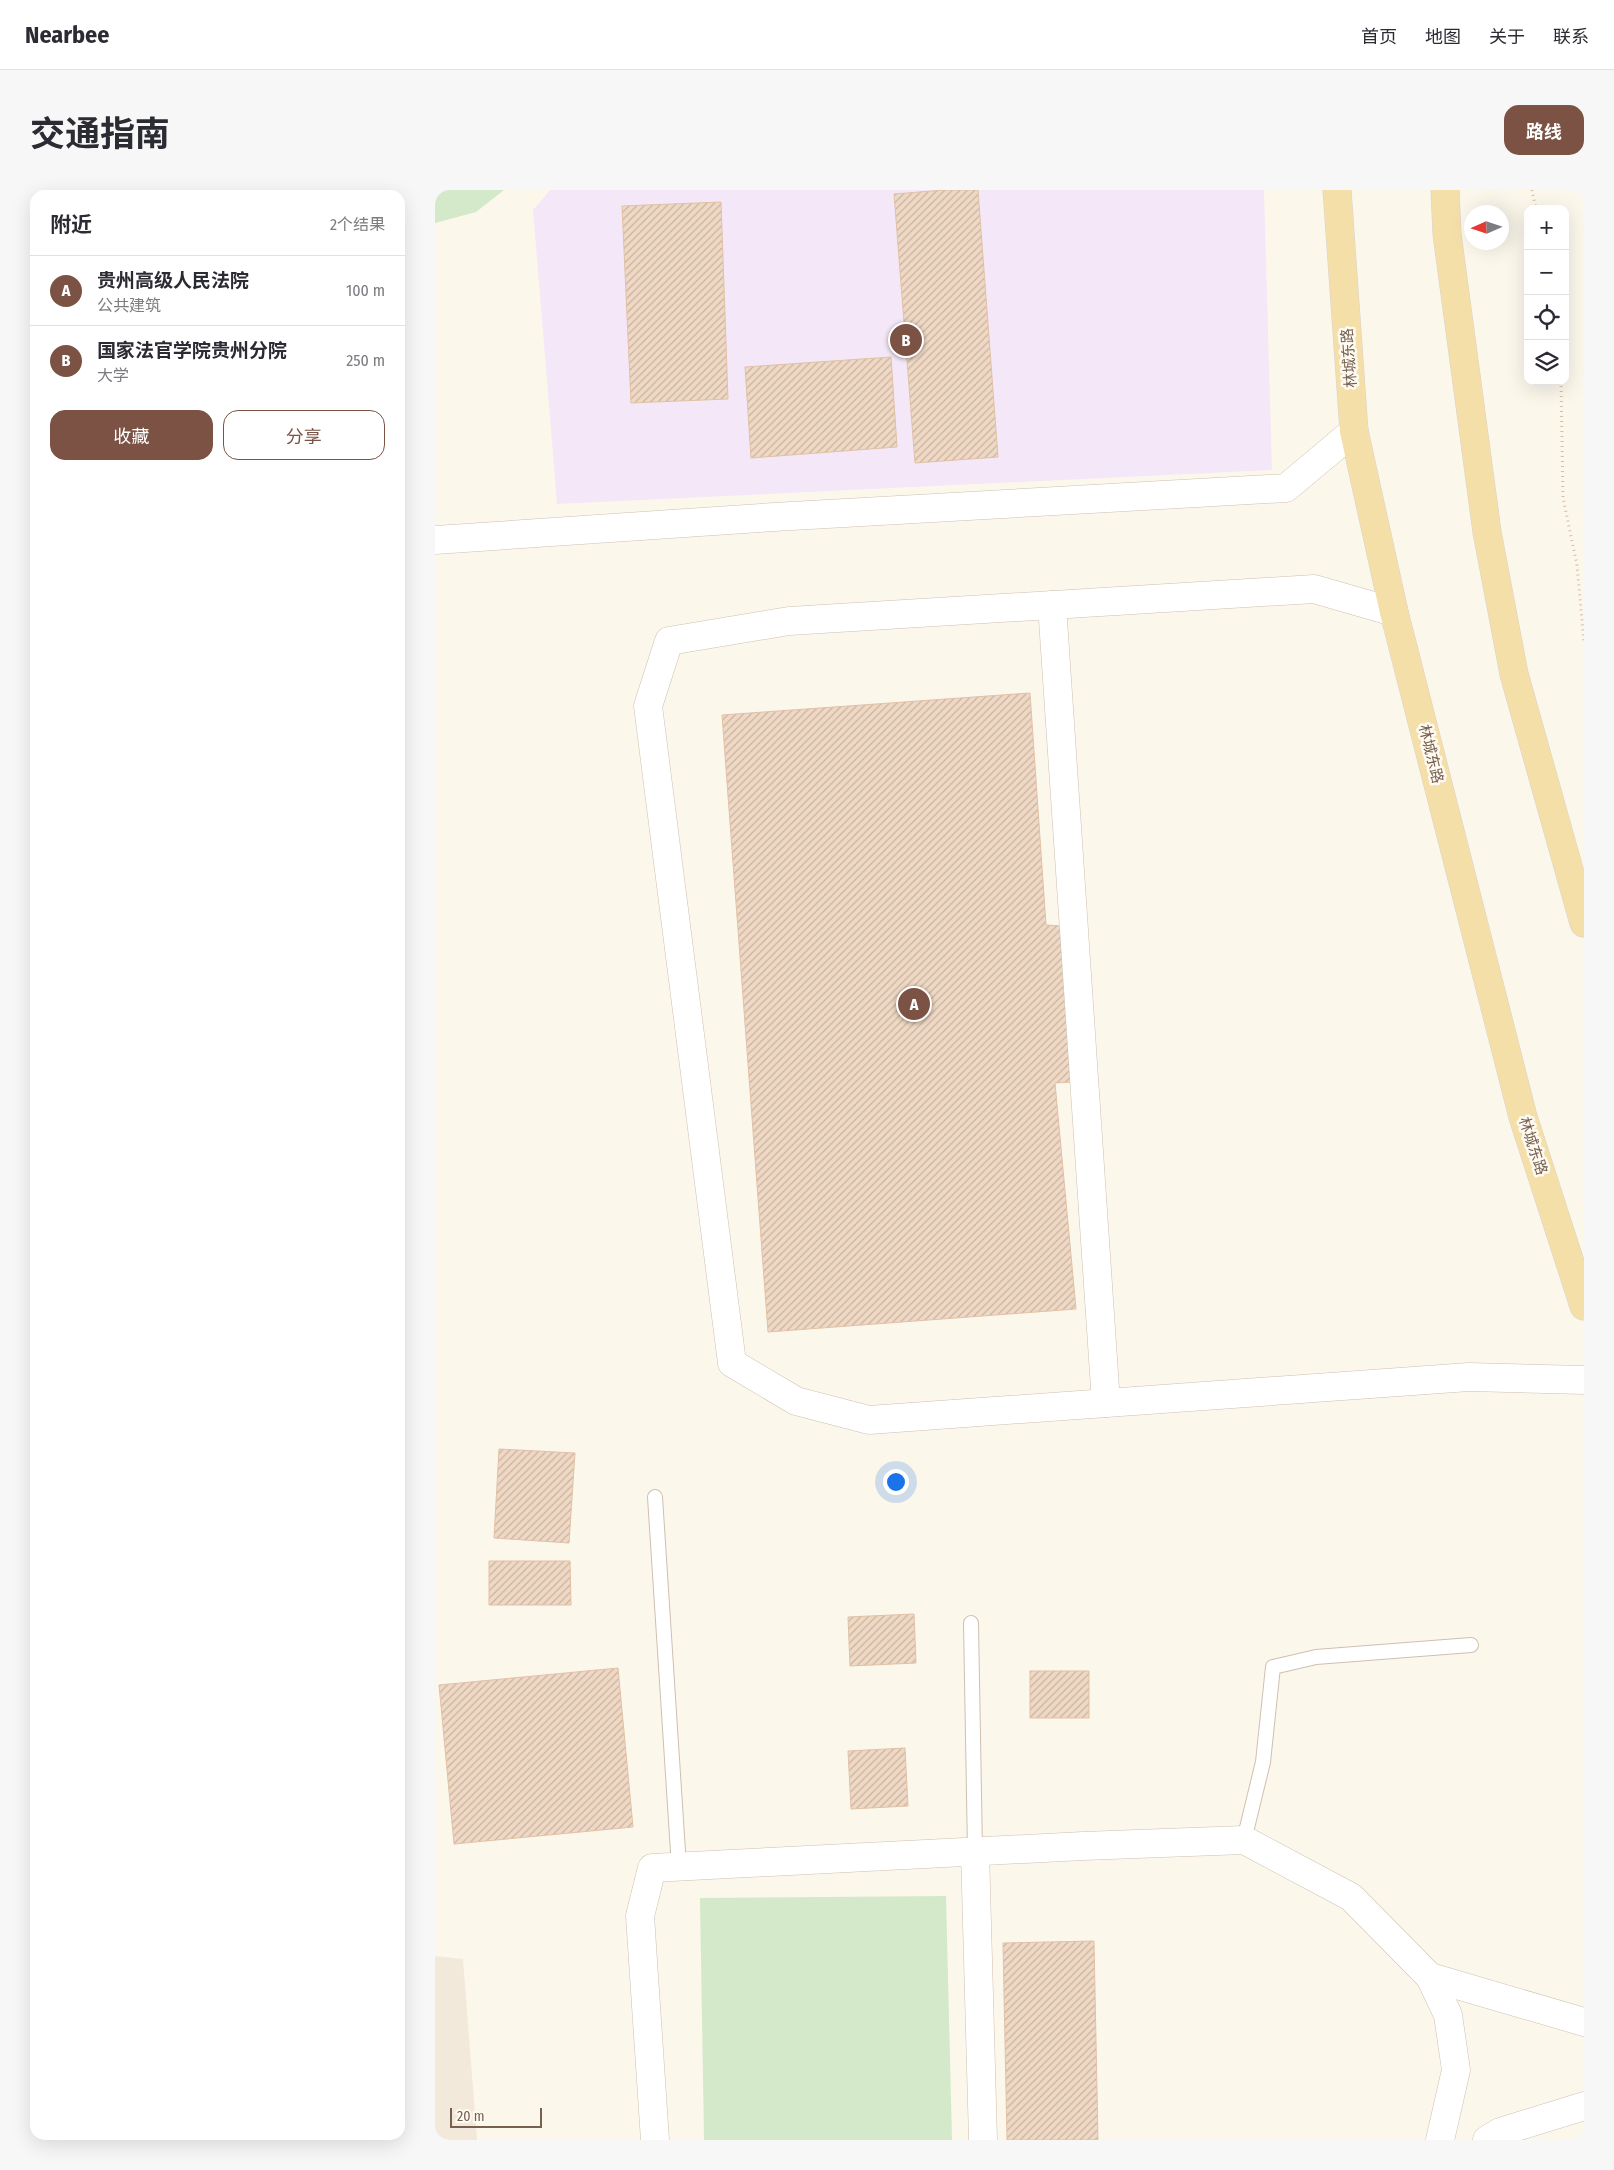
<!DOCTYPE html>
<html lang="zh">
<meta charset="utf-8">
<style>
:root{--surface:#fff;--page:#f7f7f7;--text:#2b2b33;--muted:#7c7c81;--line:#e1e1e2;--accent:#7b5244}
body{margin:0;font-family:"Fira Sans Condensed","Noto Sans SC",sans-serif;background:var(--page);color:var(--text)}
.controls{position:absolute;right:15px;top:15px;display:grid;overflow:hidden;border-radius:10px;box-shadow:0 5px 20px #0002}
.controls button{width:45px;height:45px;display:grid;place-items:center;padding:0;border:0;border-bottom:1px solid var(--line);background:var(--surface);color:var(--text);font:25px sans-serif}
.compass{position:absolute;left:1029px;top:15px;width:45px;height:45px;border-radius:50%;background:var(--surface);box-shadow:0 5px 20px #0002;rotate:267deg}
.scale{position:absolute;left:15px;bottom:12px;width:92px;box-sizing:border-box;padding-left:5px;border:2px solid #76604f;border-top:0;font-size:14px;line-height:18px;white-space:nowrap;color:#76604f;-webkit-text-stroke:4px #fefaf2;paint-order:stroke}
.you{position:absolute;left:460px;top:1291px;width:18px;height:18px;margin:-12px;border:4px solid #fff;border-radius:50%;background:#1a73e8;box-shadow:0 0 0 8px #1a73e833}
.badge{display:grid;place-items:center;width:32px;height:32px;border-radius:50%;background:var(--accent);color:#fff;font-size:16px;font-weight:700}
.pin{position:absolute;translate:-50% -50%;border:2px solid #fff;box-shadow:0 1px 5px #0006}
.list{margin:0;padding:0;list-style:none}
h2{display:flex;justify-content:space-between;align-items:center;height:65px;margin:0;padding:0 20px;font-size:21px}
h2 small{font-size:16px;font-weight:400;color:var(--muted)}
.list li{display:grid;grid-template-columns:32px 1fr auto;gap:15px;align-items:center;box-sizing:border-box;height:70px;padding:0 20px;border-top:1px solid var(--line)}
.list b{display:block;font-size:19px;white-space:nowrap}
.list p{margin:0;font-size:16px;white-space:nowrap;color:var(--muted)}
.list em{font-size:16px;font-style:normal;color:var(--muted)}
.actions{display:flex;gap:10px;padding:15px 20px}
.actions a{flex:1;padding:11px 0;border:1px solid var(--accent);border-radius:15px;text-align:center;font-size:18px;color:var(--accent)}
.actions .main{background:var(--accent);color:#fff}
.icon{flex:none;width:28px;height:28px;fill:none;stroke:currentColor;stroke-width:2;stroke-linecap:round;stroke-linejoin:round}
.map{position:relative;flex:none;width:1149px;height:1950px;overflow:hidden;border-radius:15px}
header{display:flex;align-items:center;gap:30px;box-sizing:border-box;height:70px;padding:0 25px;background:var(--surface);border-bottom:1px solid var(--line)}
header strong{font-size:24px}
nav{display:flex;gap:28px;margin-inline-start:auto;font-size:18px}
.intro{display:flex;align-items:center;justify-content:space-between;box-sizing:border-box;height:120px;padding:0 30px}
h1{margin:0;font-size:35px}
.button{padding:12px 22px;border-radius:15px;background:var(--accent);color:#fff;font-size:18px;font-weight:700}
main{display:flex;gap:30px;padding:0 30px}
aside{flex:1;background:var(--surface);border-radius:15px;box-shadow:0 5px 20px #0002}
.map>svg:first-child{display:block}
.residential{fill:#f3e9da}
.education{fill:#f4e8f8}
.green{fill:#d4e9ca}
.building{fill:url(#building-hatch);stroke:#e1c1a6}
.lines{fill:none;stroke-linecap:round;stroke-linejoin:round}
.lane-casing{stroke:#cec0b1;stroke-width:16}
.street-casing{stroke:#cec0b1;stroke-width:29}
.primary-casing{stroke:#d9d2ce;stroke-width:29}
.path{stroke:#d5bda7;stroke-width:3;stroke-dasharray:1 4;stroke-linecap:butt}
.lane{stroke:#fff;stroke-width:14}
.street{stroke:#fff;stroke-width:28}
.primary{stroke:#f5dfa9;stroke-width:28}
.labels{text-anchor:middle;stroke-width:5;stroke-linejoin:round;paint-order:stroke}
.street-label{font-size:15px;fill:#76604f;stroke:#fefaf2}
</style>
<header>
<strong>Nearbee</strong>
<nav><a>首页</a><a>地图</a><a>关于</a><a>联系</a></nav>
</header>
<div class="intro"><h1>交通指南</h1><a class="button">路线</a></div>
<main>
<aside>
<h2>附近<small>2个结果</small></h2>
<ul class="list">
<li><span class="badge">A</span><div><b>贵州高级人民法院</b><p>公共建筑</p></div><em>100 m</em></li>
<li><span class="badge">B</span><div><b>国家法官学院贵州分院</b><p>大学</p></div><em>250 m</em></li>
</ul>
<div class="actions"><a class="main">收藏</a><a>分享</a></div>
</aside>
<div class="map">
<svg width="1149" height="1950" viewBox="0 0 1149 1950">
<defs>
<pattern id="building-hatch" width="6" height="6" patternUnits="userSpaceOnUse" patternTransform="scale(1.25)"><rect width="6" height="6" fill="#f0d9c4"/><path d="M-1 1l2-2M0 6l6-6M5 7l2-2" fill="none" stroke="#c7b3a2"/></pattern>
</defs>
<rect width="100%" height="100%" fill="#fcf7eb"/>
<!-- residential -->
<polygon class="residential" points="0,1766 28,1769 42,1950 0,1950"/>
<!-- education -->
<polygon class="education" points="115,0 829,0 837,280 122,314 98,20"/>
<!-- green -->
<g class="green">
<polygon points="0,0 69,0 41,22 0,33"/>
<polygon points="511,1706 517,1950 269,1950 265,1708"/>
</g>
<!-- building -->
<g class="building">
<polygon points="509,0 543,0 563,267 480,273 459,4"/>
<polygon points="286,12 293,209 196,213 187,16"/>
<polygon points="456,167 462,257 316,268 310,177"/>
<polygon points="595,503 611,735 645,737 655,891 620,893 641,1119 333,1142 287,525"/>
<polygon points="64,1259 140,1263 134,1353 59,1348"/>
<polygon points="54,1371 135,1371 136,1415 54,1415"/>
<polygon points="479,1424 481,1473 415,1476 413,1427"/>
<polygon points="183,1478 198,1637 19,1654 4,1495"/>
<rect x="595" y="1481" width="59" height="47"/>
<polygon points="470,1558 473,1616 416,1619 413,1561"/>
<polygon points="659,1751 663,1950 572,1950 568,1753"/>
</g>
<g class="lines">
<!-- lane casing -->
<g class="lane-casing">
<g id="lane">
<polyline points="220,1307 244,1677"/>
<polyline points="536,1433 540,1661"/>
<polyline points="809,1650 828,1572 838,1477 881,1467 1036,1455"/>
</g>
</g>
<!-- street casing -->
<g class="street-casing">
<g id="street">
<polyline points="0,350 339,327 851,298 919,241"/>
<polyline points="617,415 671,1213"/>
<polyline points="959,422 879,399 354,431 234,451 213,516 297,1173 361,1211 434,1230 1034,1187 1149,1190"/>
<polyline points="540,1661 548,1950"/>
<polyline points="995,1787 1149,1832"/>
<polyline points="220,1950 205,1726 217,1678 648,1656 809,1650 916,1707 995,1787 1013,1825 1021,1880 1005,1950"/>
<polyline points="1052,1950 1065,1942 1149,1916"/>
</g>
</g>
<!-- primary casing -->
<g class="primary-casing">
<g id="primary">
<polyline points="902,0 919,241 959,422 1088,927 1149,1116"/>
<polyline points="1010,0 1012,44 1052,342 1079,484 1149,733"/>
</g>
</g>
<!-- path -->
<g class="path">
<polyline points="1097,0 1101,19"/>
<polyline points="1126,191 1128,308 1142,375 1149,453"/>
</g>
<!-- lane -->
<use href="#lane" class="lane"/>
<!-- street -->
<use href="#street" class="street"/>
<!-- primary -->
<use href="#primary" class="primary"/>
</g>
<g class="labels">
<!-- street labels -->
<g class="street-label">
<text transform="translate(914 168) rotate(-94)" y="5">林城东路</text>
<text transform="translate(996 564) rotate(76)" y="5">林城东路</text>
<text transform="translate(1098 956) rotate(72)" y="5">林城东路</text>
</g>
</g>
</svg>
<div class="controls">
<button>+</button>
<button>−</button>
<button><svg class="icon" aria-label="locate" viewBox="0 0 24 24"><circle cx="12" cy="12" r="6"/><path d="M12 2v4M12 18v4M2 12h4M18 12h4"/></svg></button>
<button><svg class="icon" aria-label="layers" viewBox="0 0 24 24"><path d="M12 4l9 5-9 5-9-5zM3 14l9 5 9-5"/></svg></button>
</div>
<svg class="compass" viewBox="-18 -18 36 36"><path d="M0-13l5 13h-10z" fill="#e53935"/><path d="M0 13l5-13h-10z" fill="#7c7c81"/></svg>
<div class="scale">20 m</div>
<div class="you"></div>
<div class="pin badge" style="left:479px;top:814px">A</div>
<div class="pin badge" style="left:471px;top:150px">B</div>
</div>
</main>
